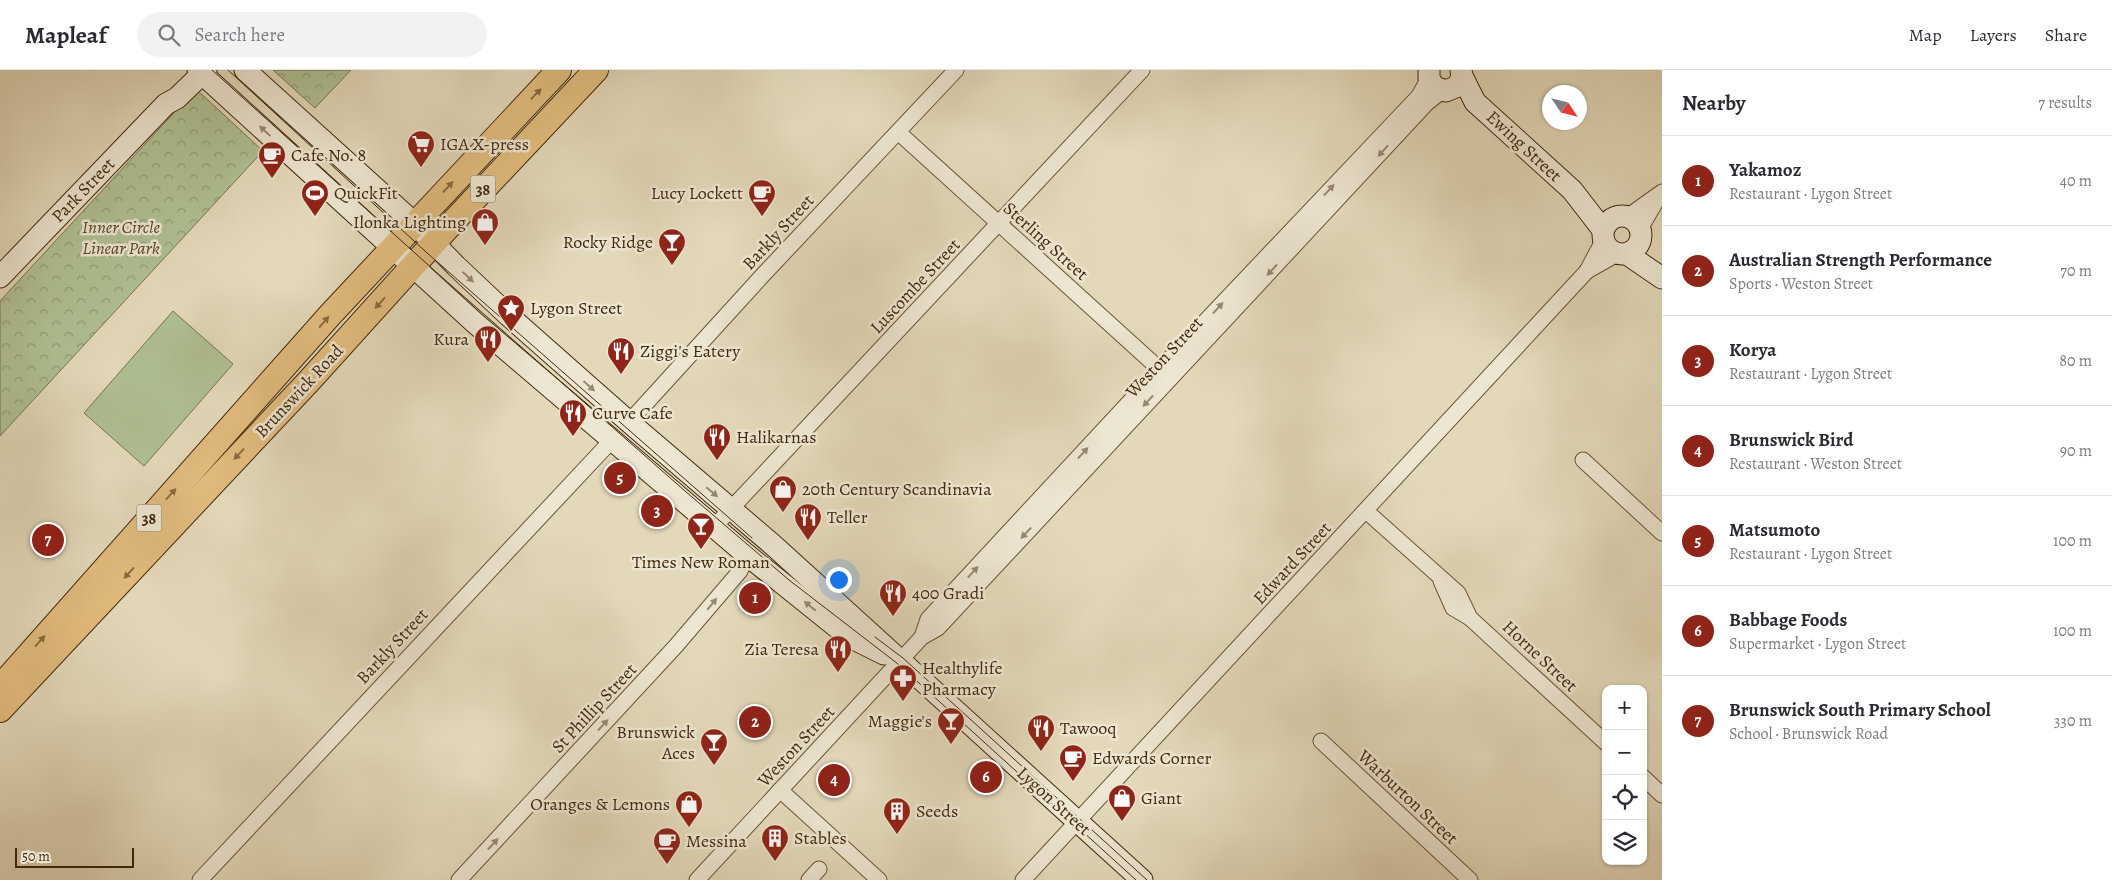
<!DOCTYPE html>
<meta charset="utf-8">
<style>
:root{--surface:#fff;--page:#f2f2f3;--text:#2b2b33;--muted:#7c7c81;--line:#e1e1e2;--accent:#8f2418}
body{margin:0;font-family:Alegreya,serif;background:var(--page);color:var(--text)}
.controls{position:absolute;right:15px;bottom:15px;display:grid;overflow:hidden;border-radius:10px;box-shadow:0 1px 4px #0004}
.controls button{width:45px;height:45px;display:grid;place-items:center;padding:0;border:0;border-bottom:1px solid var(--line);background:var(--surface);color:var(--text);font:25px sans-serif}
.compass{position:absolute;left:1542px;top:15px;width:45px;height:45px;border-radius:50%;background:var(--surface);box-shadow:0 1px 4px #0004;rotate:125deg}
.scale{position:absolute;left:15px;bottom:12px;width:119px;box-sizing:border-box;padding-left:5px;border:2px solid #42290d;border-top:0;font-size:14px;line-height:18px;white-space:nowrap;color:#42290d;-webkit-text-stroke:4px #ede6d2;paint-order:stroke}
.you{position:absolute;left:838px;top:509px;width:18px;height:18px;margin:-12px;border:4px solid #fff;border-radius:50%;background:#1a73e8;box-shadow:0 0 0 8px #1a73e833}
.badge{display:grid;place-items:center;width:32px;height:32px;border-radius:50%;background:var(--accent);color:#fff;font-size:16px;font-weight:700}
.pin{position:absolute;translate:-50% -50%;border:2px solid #fff;box-shadow:0 1px 5px #0006}
.list{margin:0;padding:0;list-style:none}
h2{display:flex;justify-content:space-between;align-items:center;height:65px;margin:0;padding:0 20px;font-size:21px}
h2 small{font-size:16px;font-weight:400;color:var(--muted)}
.list li{display:grid;grid-template-columns:32px 1fr auto;gap:15px;align-items:center;box-sizing:border-box;height:90px;padding:0 20px;border-top:1px solid var(--line)}
.list b{display:block;font-size:19px;white-space:nowrap}
.list p{margin:0;font-size:16px;white-space:nowrap;color:var(--muted)}
.list em{font-size:16px;font-style:normal;color:var(--muted)}
.icon{flex:none;width:28px;height:28px;fill:none;stroke:currentColor;stroke-width:2;stroke-linecap:round;stroke-linejoin:round}
.map{position:relative;flex:none;width:1662px;height:810px;overflow:hidden}
header{display:flex;align-items:center;gap:30px;box-sizing:border-box;height:70px;padding:0 25px;background:var(--surface);border-bottom:1px solid var(--line)}
header strong{font-size:24px}
nav{display:flex;gap:28px;margin-inline-start:auto;font-size:18px}
.search{width:350px;height:45px;background:var(--page);display:flex;align-items:center;gap:12px;box-sizing:border-box;padding:0 18px;border-radius:28px;color:var(--muted);font-size:19px}
main{display:flex}
aside{flex:1;background:var(--surface)}
.map>svg:first-child{display:block}
.forest{fill:url(#forest-crowns);stroke:#787450}
.pitch{fill:#afc093;stroke:#787450}
.lines{fill:none;stroke-linecap:round;stroke-linejoin:round}
.street-casing{stroke:#6a5538;stroke-width:17}
.secondary-casing{stroke:#42290d;stroke-width:23}
.primary-casing{stroke:#42290d;stroke-width:26}
.street{stroke:#ede6d2;stroke-width:15}
.secondary{stroke:#ede6d2;stroke-width:21}
.primary{stroke:#e2bc7d;stroke-width:24}
.tram{stroke:#42290d;stroke-width:1}
.oneway{fill:#8a6b3f}
.oneway2{fill:#988870}
.labels{text-anchor:middle;stroke-width:5;stroke-linejoin:round;paint-order:stroke}
.shield{fill:#ede6d2;stroke:#756248;stroke-width:1}
.shield-label{font-size:16px;font-weight:bold;fill:#42290d}
.poi-label{font-size:18px;fill:#42290d;stroke:#ede6d2;text-anchor:start}
.street-label{font-size:18px;fill:#42290d;stroke:#ede6d2}
.park-label{font-size:18px;font-style:italic;fill:#584728;stroke:#ede6d2}
</style>
<header>
<strong>Mapleaf</strong>
<div class="search"><svg class="icon" aria-label="search" viewBox="0 0 24 24"><circle cx="10" cy="10" r="6"/><path d="M15 15l6 6"/></svg>Search here</div>
<nav><a>Map</a><a>Layers</a><a>Share</a></nav>
</header>
<main>
<div class="map">
<svg width="1662" height="810" viewBox="0 0 1662 810">
<defs>
<pattern id="forest-crowns" width="20" height="18" patternUnits="userSpaceOnUse" patternTransform="scale(1.25)"><rect width="20" height="18" fill="#afc093"/><path d="M2 6a3 3 0 1 1 6 0M12 15a3 3 0 1 1 6 0" fill="none" stroke="#909c76"/></pattern>
</defs>
<rect width="100%" height="100%" fill="#e3d9ba"/>
<filter id="stains"><feTurbulence type="fractalNoise" baseFrequency=".004" numOctaves="4"/><feColorMatrix values="0 0 0 0 .2 0 0 0 0 .09 0 0 0 0 .02 0 0 0 .5 -.17"/></filter>
<radialGradient id="worn" r=".72"><stop offset=".6" stop-color="#630" stop-opacity="0"/><stop offset="1" stop-color="#630" stop-opacity=".3"/></radialGradient>
<!-- forest -->
<g class="forest">
<polygon points="273,0 351,0 315,38"/>
<polygon points="196,19 263,81 0,366 0,231"/>
</g>
<!-- pitch -->
<polygon class="pitch" points="173,241 233,294 144,396 84,343"/>
<g class="lines">
<!-- street casing -->
<g class="street-casing">
<g id="street">
<polyline points="898,62 1166,305"/>
<polyline points="1627,147 1662,122"/>
<polyline points="1640,159 1658,128"/>
<polyline points="1587,201 1617,184"/>
<polyline points="629,352 762,206 956,0"/>
<polyline points="1583,390 1662,463"/>
<polyline points="1366,441 1458,523 1470,548 1606,673"/>
<polyline points="714,457 1142,0"/>
<polyline points="1441,511 1453,538 1470,548"/>
<polyline points="922,567 928,549 1160,299 1419,26 1429,8"/>
<polyline points="1321,671 1470,810"/>
<polyline points="1643,707 1662,725"/>
<polyline points="780,720 879,810"/>
<polyline points="200,810 613,369"/>
<polyline points="459,810 675,577 740,501 747,485"/>
<polyline points="697,810 922,567 938,558 1427,33 1442,21"/>
<polyline points="809,810 819,799"/>
<polyline points="1023,810 1587,201 1603,171"/>
</g>
</g>
<!-- secondary casing -->
<g class="secondary-casing">
<g id="secondary">
<polyline points="198,0 475,253 747,485 848,566 884,584"/>
<polyline points="245,0 414,153 456,196 509,246 629,352 773,475 1142,810"/>
<polyline points="1429,0 1429,8 1434,17 1446,21 1458,16 1462,6 1461,0"/>
<polyline points="1462,6 1475,32 1572,120 1603,160"/>
<circle cx="1622" cy="165" r="19"/>
<polyline points="1627,184 1662,208"/>
<polyline points="0,207 166,34 177,28 206,0"/>
</g>
</g>
<!-- primary casing -->
<g class="primary-casing">
<g id="primary">
<polyline points="0,617 330,245 559,0"/>
<polyline points="0,640 309,311 451,154 596,0"/>
</g>
</g>
<!-- street -->
<use href="#street" class="street"/>
<!-- secondary -->
<use href="#secondary" class="secondary"/>
<!-- primary -->
<use href="#primary" class="primary"/>
<!-- tram -->
<g class="tram">
<polyline points="212,0 436,202 685,421 789,510 898,594 1136,810"/>
<polyline points="228,0 426,182 752,468"/>
<polyline points="875,567 903,588 1147,810"/>
</g>
</g>
<!-- one-way arrows -->
<defs><path id="oneway-solid" d="M-6-.8H1V-3.2L6.5 0L1 3.2V.8H-6Z" transform="scale(1.25)"/></defs>
<g class="oneway">
<use href="#oneway-solid" transform="translate(536 24) rotate(-46)"/>
<use href="#oneway-solid" transform="translate(448 117) rotate(-47)"/>
<use href="#oneway-solid" transform="translate(380 233) rotate(132)"/>
<use href="#oneway-solid" transform="translate(324 252) rotate(-49)"/>
<use href="#oneway-solid" transform="translate(239 384) rotate(133)"/>
<use href="#oneway-solid" transform="translate(171 424) rotate(-48)"/>
<use href="#oneway-solid" transform="translate(129 503) rotate(132)"/>
<use href="#oneway-solid" transform="translate(40 571) rotate(-48)"/>
</g>
<g class="oneway2">
<use href="#oneway-solid" transform="translate(265 61) rotate(-137)"/>
<use href="#oneway-solid" transform="translate(1383 81) rotate(132)"/>
<use href="#oneway-solid" transform="translate(1329 120) rotate(-47)"/>
<use href="#oneway-solid" transform="translate(1272 200) rotate(133)"/>
<use href="#oneway-solid" transform="translate(468 207) rotate(43)"/>
<use href="#oneway-solid" transform="translate(1218 238) rotate(-47)"/>
<use href="#oneway-solid" transform="translate(589 316) rotate(42)"/>
<use href="#oneway-solid" transform="translate(1148 331) rotate(133)"/>
<use href="#oneway-solid" transform="translate(1083 383) rotate(-47)"/>
<use href="#oneway-solid" transform="translate(712 422) rotate(40)"/>
<use href="#oneway-solid" transform="translate(1026 463) rotate(133)"/>
<use href="#oneway-solid" transform="translate(973 502) rotate(-47)"/>
<use href="#oneway-solid" transform="translate(712 534) rotate(-50)"/>
<use href="#oneway-solid" transform="translate(810 536) rotate(-141)"/>
<use href="#oneway-solid" transform="translate(603 655) rotate(-47)"/>
<use href="#oneway-solid" transform="translate(493 774) rotate(-47)"/>
</g>
<!-- icons -->
<defs>
<g id="supermarket-pin" transform="scale(1.4375)"><path d="M0 17L-7.5 6A9.5 9.5 0 1 1 7.5 6Z" fill="#8f2418" stroke="#ede6d2"/><path d="M-6-5.5h2.5l.6 2H6L4.5 2H-2.5L-4.4-4H-6ZM-1.5 3.2a1.3 1.3 0 1 0 .1 0ZM3 3.2a1.3 1.3 0 1 0 .1 0Z" fill="#fff"/></g>
<g id="cafe-pin" transform="scale(1.4375)"><path d="M0 17L-7.5 6A9.5 9.5 0 1 1 7.5 6Z" fill="#8f2418" stroke="#ede6d2"/><path d="M-5.5-4.5H6V0H3Q3 3.5 0 3.5H-2.5Q-5.5 3.5-5.5 0ZM3-3.2v2h1.7v-2ZM-6 4.5H4V6H-6Z" fill="#fff"/></g>
<g id="stadium-pin" transform="scale(1.4375)"><path d="M0 17L-7.5 6A9.5 9.5 0 1 1 7.5 6Z" fill="#8f2418" stroke="#ede6d2"/><path d="M0-5a6.5 5 0 1 0 0 10a6.5 5 0 1 0 0-10ZM-3.5-1.8h7v3.6h-7Z" fill="#fff"/></g>
<g id="shop-pin" transform="scale(1.4375)"><path d="M0 17L-7.5 6A9.5 9.5 0 1 1 7.5 6Z" fill="#8f2418" stroke="#ede6d2"/><path d="M-5-2.5h2.3a2.7 3.5 0 0 1 5.4 0H5L5.5 6h-11ZM-1.5-2.5h3a1.5 2.3 0 0 0-3 0Z" fill="#fff"/></g>
<g id="bar-pin" transform="scale(1.4375)"><path d="M0 17L-7.5 6A9.5 9.5 0 1 1 7.5 6Z" fill="#8f2418" stroke="#ede6d2"/><path d="M-6-5H6L.8 .8V4.5H3.5V6h-7V4.5H-.8V.8Z" fill="#fff"/></g>
<g id="sight-pin" transform="scale(1.4375)"><path d="M0 17L-7.5 6A9.5 9.5 0 1 1 7.5 6Z" fill="#8f2418" stroke="#ede6d2"/><path d="M0-6L1.8-2.2L6-1.7L2.9 1.2L3.7 5.4L0 3.3L-3.7 5.4L-2.9 1.2L-6-1.7L-1.8-2.2Z" fill="#fff"/></g>
<g id="restaurant-pin" transform="scale(1.4375)"><path d="M0 17L-7.5 6A9.5 9.5 0 1 1 7.5 6Z" fill="#8f2418" stroke="#ede6d2"/><path d="M-5-6h1v4h1v-4h1v4h1v-4h1v5L-1.5 .5V6h-2V.5L-5-1ZM5-6V6H3V1.5H1.5Q1.5-4 5-6Z" fill="#fff"/></g>
<g id="pharmacy-pin" transform="scale(1.4375)"><path d="M0 17L-7.5 6A9.5 9.5 0 1 1 7.5 6Z" fill="#8f2418" stroke="#ede6d2"/><path d="M-2-6h4v4h4v4h-4v4h-4v-4h-4v-4h4Z" fill="#fff"/></g>
<g id="building-pin" transform="scale(1.4375)"><path d="M0 17L-7.5 6A9.5 9.5 0 1 1 7.5 6Z" fill="#8f2418" stroke="#ede6d2"/><path d="M-4-6H4V6H1V3H-1V6H-4ZM-2.5-4.3h1.7v1.8h-1.7ZM.8-4.3h1.7v1.8H.8ZM-2.5-1h1.7V.8h-1.7ZM.8-1h1.7V.8H.8Z" fill="#fff"/></g>
</defs>
<g fill-rule="evenodd">
<use href="#supermarket-pin" x="421" y="74"/>
<use href="#cafe-pin" x="272" y="85"/>
<use href="#stadium-pin" x="315" y="123"/>
<use href="#cafe-pin" x="762" y="123"/>
<use href="#shop-pin" x="485" y="152"/>
<use href="#bar-pin" x="672" y="172"/>
<use href="#sight-pin" x="511" y="238"/>
<use href="#restaurant-pin" x="488" y="269"/>
<use href="#restaurant-pin" x="621" y="281"/>
<use href="#restaurant-pin" x="573" y="343"/>
<use href="#restaurant-pin" x="717" y="367"/>
<use href="#shop-pin" x="783" y="419"/>
<use href="#restaurant-pin" x="808" y="447"/>
<use href="#bar-pin" x="701" y="456"/>
<use href="#restaurant-pin" x="893" y="523"/>
<use href="#restaurant-pin" x="838" y="579"/>
<use href="#pharmacy-pin" x="903" y="608"/>
<use href="#bar-pin" x="951" y="651"/>
<use href="#restaurant-pin" x="1041" y="658"/>
<use href="#bar-pin" x="714" y="672"/>
<use href="#cafe-pin" x="1073" y="688"/>
<use href="#shop-pin" x="1122" y="728"/>
<use href="#shop-pin" x="689" y="734"/>
<use href="#building-pin" x="897" y="741"/>
<use href="#building-pin" x="775" y="768"/>
<use href="#cafe-pin" x="667" y="771"/>
</g>
<g class="labels">
<!-- shield labels -->
<g class="shield">
<rect x="470.5" y="105.5" width="25" height="27" rx="4"/>
<rect x="136.5" y="434.5" width="25" height="27" rx="4"/>
</g>
<g class="shield-label">
<text x="483" y="125">38</text>
<text x="149" y="454">38</text>
</g>
<!-- poi labels -->
<g class="poi-label">
<text x="440" y="80">IGA X-press</text>
<text x="291" y="91">Cafe No. 8</text>
<text x="334" y="129">QuickFit</text>
<text x="743" y="129" text-anchor="end">Lucy Lockett</text>
<text x="466" y="158" text-anchor="end">Ilonka Lighting</text>
<text x="653" y="178" text-anchor="end">Rocky Ridge</text>
<text x="530" y="244">Lygon Street</text>
<text x="469" y="275" text-anchor="end">Kura</text>
<text x="640" y="287">Ziggi's Eatery</text>
<text x="592" y="349">Curve Cafe</text>
<text x="736" y="373">Halikarnas</text>
<text x="802" y="425">20th Century Scandinavia</text>
<text x="827" y="453">Teller</text>
<text x="701" y="498" text-anchor="middle">Times New Roman</text>
<text x="912" y="529">400 Gradi</text>
<text x="819" y="585" text-anchor="end">Zia Teresa</text>
<text x="922" y="604">Healthylife<tspan x="922" dy="21">Pharmacy</tspan></text>
<text x="932" y="657" text-anchor="end">Maggie's</text>
<text x="1060" y="664">Tawooq</text>
<text x="695" y="668" text-anchor="end">Brunswick<tspan x="695" dy="21">Aces</tspan></text>
<text x="1092" y="694">Edwards Corner</text>
<text x="1141" y="734">Giant</text>
<text x="670" y="740" text-anchor="end">Oranges &amp; Lemons</text>
<text x="916" y="747">Seeds</text>
<text x="794" y="774">Stables</text>
<text x="686" y="777">Messina</text>
</g>
<!-- street labels -->
<g class="street-label">
<text transform="translate(1524 76) rotate(43)" y="6">Ewing Street</text>
<text transform="translate(83 120) rotate(-46)" y="6">Park Street</text>
<text transform="translate(778 162) rotate(-47)" y="6">Barkly Street</text>
<text transform="translate(1046 171) rotate(42)" y="6">Sterling Street</text>
<text transform="translate(915 216) rotate(-47)" y="6">Luscombe Street</text>
<text transform="translate(1164 287) rotate(-47)" y="6">Weston Street</text>
<text transform="translate(299 321) rotate(-47)" y="6">Brunswick Road</text>
<text transform="translate(1292 493) rotate(-47)" y="6">Edward Street</text>
<text transform="translate(392 576) rotate(-47)" y="6">Barkly Street</text>
<text transform="translate(1540 586) rotate(43)" y="6">Horne Street</text>
<text transform="translate(594 638) rotate(-47)" y="6">St Phillip Street</text>
<text transform="translate(796 676) rotate(-47)" y="6">Weston Street</text>
<text transform="translate(1408 727) rotate(43)" y="6">Warburton Street</text>
<text transform="translate(1054 731) rotate(42)" y="6">Lygon Street</text>
</g>
<!-- park labels -->
<g class="park-label">
<text x="121" y="163">Inner Circle<tspan x="121" dy="21">Linear Park</tspan></text>
</g>
</g>
<rect width="100%" height="100%" filter="url(#stains)"/>
<rect width="100%" height="100%" fill="url(#worn)"/>
</svg>
<div class="controls">
<button>+</button>
<button>−</button>
<button><svg class="icon" aria-label="locate" viewBox="0 0 24 24"><circle cx="12" cy="12" r="6"/><path d="M12 2v4M12 18v4M2 12h4M18 12h4"/></svg></button>
<button><svg class="icon" aria-label="layers" viewBox="0 0 24 24"><path d="M12 4l9 5-9 5-9-5zM3 14l9 5 9-5"/></svg></button>
</div>
<svg class="compass" viewBox="-18 -18 36 36"><path d="M0-13l5 13h-10z" fill="#e53935"/><path d="M0 13l5-13h-10z" fill="#7c7c81"/></svg>
<div class="scale">50 m</div>
<div class="you"></div>
<div class="pin badge" style="left:755px;top:528px">1</div>
<div class="pin badge" style="left:755px;top:652px">2</div>
<div class="pin badge" style="left:657px;top:441px">3</div>
<div class="pin badge" style="left:834px;top:710px">4</div>
<div class="pin badge" style="left:620px;top:408px">5</div>
<div class="pin badge" style="left:986px;top:707px">6</div>
<div class="pin badge" style="left:48px;top:470px">7</div>
</div>
<aside>
<h2>Nearby<small>7 results</small></h2>
<ul class="list">
<li><span class="badge">1</span><div><b>Yakamoz</b><p>Restaurant · Lygon Street</p></div><em>40 m</em></li>
<li><span class="badge">2</span><div><b>Australian Strength Performance</b><p>Sports · Weston Street</p></div><em>70 m</em></li>
<li><span class="badge">3</span><div><b>Korya</b><p>Restaurant · Lygon Street</p></div><em>80 m</em></li>
<li><span class="badge">4</span><div><b>Brunswick Bird</b><p>Restaurant · Weston Street</p></div><em>90 m</em></li>
<li><span class="badge">5</span><div><b>Matsumoto</b><p>Restaurant · Lygon Street</p></div><em>100 m</em></li>
<li><span class="badge">6</span><div><b>Babbage Foods</b><p>Supermarket · Lygon Street</p></div><em>100 m</em></li>
<li><span class="badge">7</span><div><b>Brunswick South Primary School</b><p>School · Brunswick Road</p></div><em>330 m</em></li>
</ul>
</aside>
</main>
